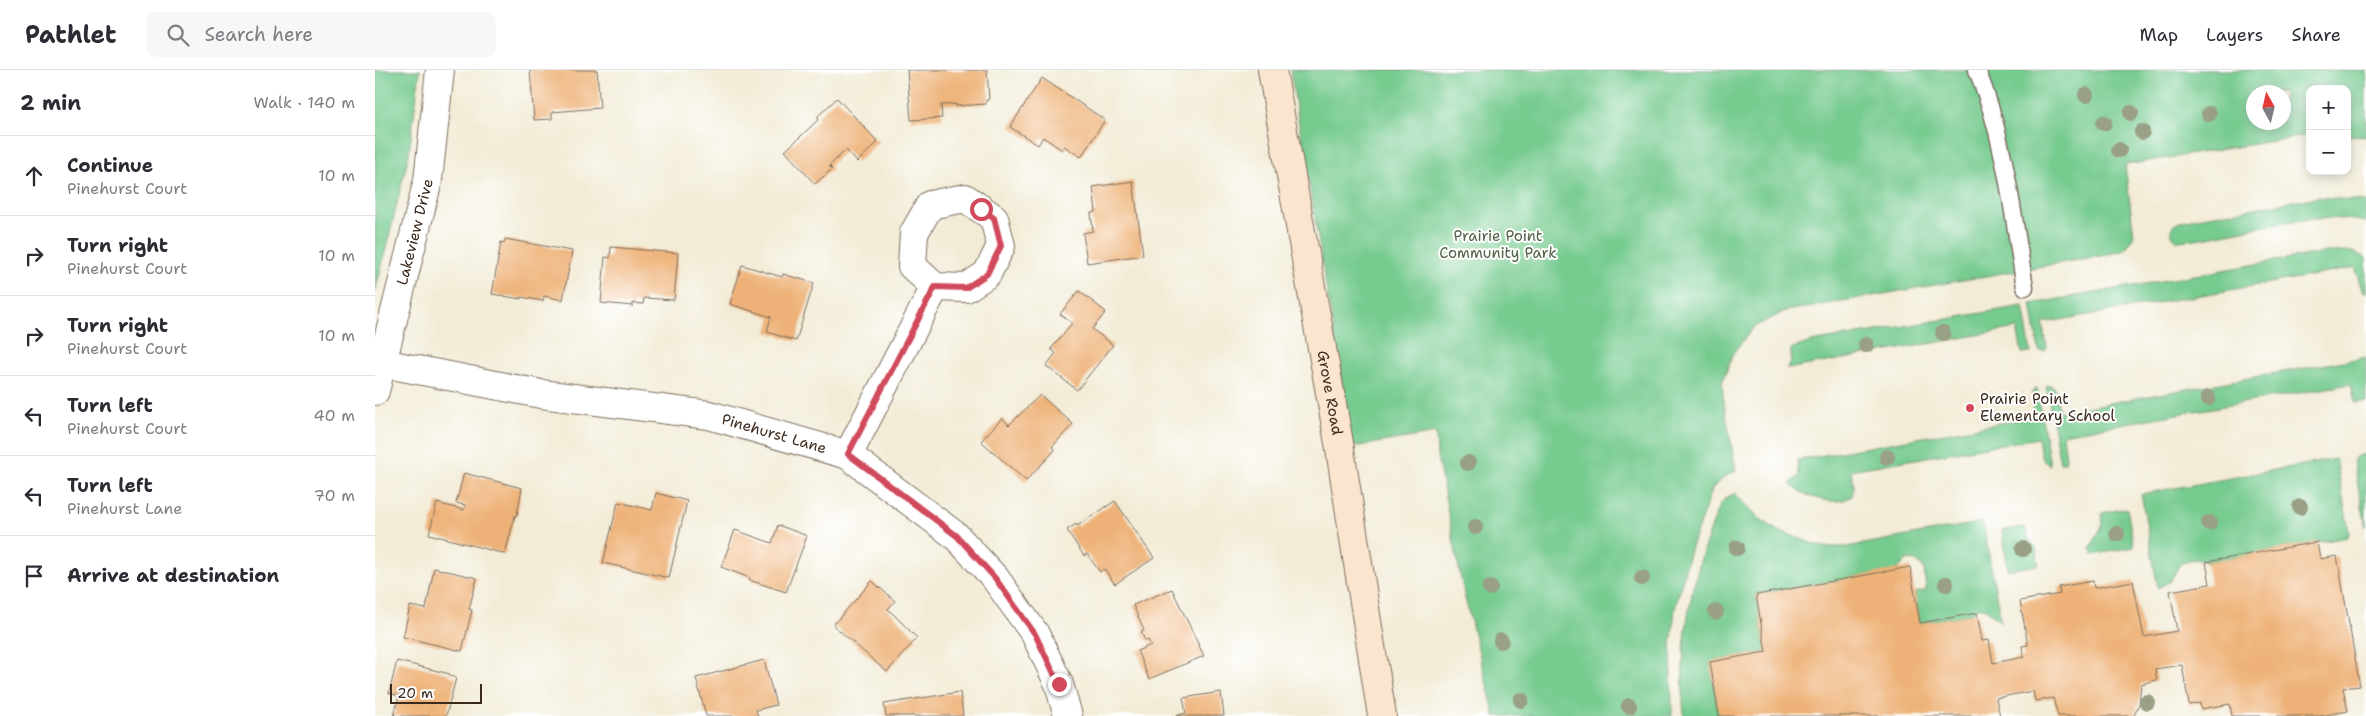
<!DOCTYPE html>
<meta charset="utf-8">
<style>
:root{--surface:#fff;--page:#f7f7f7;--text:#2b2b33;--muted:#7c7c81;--line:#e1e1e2}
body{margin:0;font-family:"Shantell Sans",sans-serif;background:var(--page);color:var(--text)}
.controls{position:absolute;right:15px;top:15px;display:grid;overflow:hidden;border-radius:10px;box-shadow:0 2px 12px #0003}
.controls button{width:45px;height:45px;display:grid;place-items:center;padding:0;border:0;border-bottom:1px solid var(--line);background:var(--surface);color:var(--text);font:25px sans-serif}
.compass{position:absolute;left:1871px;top:15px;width:45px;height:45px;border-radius:50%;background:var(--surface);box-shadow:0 2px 12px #0003;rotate:352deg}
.scale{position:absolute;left:15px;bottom:12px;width:92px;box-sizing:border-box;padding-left:5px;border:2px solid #3b2a1e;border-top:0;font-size:14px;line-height:18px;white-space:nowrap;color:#3b2a1e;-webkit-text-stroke:4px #fff;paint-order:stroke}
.stop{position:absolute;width:15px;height:15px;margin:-11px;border:4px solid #d1495b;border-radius:50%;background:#fff}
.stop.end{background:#d1495b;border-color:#fff;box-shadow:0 1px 5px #0008}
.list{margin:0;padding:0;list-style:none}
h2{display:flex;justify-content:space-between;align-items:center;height:65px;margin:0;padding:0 20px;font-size:21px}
h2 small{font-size:16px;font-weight:400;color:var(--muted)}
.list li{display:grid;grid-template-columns:32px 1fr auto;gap:15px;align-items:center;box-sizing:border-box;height:80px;padding:0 20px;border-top:1px solid var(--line)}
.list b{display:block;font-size:19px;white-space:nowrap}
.list p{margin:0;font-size:16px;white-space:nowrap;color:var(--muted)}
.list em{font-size:16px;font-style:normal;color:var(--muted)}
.icon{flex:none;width:28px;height:28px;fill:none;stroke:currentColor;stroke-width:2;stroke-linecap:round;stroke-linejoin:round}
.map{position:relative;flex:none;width:1991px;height:646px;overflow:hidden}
header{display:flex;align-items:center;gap:30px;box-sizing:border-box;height:70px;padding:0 25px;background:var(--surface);border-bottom:1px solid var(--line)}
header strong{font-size:24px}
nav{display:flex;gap:28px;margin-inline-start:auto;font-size:18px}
.search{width:350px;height:45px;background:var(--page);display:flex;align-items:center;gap:12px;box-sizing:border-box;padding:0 18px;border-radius:10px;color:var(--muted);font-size:19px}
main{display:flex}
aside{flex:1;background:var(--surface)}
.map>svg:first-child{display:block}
.green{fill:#76cb8f;stroke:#587a56;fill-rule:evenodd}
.building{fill:#eeb278}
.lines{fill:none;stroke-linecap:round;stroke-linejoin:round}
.lane-casing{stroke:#7b6e5e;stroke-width:19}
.street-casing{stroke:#7b6e5e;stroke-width:30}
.secondary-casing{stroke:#7b6e5e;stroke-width:30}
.lane{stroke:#fff;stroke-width:16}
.street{stroke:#fff;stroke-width:28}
.secondary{stroke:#fbe5cf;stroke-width:28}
.tree{fill:#99a086}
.route{stroke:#d1495b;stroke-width:6}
.poi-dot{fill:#d1495b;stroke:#fff;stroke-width:2}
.labels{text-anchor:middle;stroke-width:4;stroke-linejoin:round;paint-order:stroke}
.street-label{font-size:15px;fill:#3b2a1e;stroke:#fff}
.park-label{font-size:15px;fill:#506246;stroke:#fff}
.poi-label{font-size:15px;fill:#3b2a1e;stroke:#fff;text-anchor:start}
</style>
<header>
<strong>Pathlet</strong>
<div class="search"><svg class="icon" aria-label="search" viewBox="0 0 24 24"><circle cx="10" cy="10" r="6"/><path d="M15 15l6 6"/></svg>Search here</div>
<nav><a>Map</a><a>Layers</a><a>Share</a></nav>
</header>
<main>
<aside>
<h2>2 min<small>Walk · 140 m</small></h2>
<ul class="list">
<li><svg class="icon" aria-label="ahead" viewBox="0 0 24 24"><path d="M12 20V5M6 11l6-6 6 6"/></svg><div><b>Continue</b><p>Pinehurst Court</p></div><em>10 m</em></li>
<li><svg class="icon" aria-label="right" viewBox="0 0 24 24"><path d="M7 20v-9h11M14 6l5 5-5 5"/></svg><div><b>Turn right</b><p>Pinehurst Court</p></div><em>10 m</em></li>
<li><svg class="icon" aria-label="right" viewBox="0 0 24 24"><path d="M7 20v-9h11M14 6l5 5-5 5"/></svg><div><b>Turn right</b><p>Pinehurst Court</p></div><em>10 m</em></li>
<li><svg class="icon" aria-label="left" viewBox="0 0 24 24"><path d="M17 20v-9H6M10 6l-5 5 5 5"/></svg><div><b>Turn left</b><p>Pinehurst Court</p></div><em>40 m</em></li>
<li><svg class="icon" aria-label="left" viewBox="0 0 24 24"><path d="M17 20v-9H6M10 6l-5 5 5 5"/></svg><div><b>Turn left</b><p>Pinehurst Lane</p></div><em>70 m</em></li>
<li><svg class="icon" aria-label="arrive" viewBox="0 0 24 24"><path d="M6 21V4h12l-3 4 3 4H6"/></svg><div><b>Arrive at destination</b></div></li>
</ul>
</aside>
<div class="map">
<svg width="1991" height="646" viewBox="0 0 1991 646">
<rect width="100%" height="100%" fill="#fff"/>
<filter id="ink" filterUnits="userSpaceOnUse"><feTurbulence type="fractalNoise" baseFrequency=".02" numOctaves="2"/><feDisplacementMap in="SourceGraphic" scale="10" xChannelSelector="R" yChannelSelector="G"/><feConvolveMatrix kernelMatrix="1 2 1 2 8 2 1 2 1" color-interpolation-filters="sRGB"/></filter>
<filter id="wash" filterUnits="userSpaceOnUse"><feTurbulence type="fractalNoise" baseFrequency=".0096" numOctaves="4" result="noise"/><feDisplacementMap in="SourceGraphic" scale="20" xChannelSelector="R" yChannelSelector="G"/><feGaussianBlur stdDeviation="1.12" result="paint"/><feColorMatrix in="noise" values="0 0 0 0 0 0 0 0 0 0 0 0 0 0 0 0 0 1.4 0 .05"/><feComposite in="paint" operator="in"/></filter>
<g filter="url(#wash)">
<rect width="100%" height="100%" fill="#f2ebd5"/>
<!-- green -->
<g class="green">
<polygon points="0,0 45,0 34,84 0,224"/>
<path d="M915 0H1991V66L1972 65V19H1935V65L1750 95 1759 165 1750 180 1731 185 1411 241 1379 257 1358 283 1347 313 1349 333 1361 401 1351 406 1338 417 1315 480 1300 539 1296 575 1297 646H1120L1089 524 1062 386 1061 363 978 377ZM1878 22H1908V52H1878Z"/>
<path d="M1943 127 1991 131V152C1930 139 1865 165 1804 171 1798 169 1792 161 1799 155 1803 152 1811 150 1816 149Z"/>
<polygon points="1950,182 1978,182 1991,188 1991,223 1987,220 1980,198 1668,253 1672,278 1670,281 1664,281 1656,234"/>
<polygon points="1648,236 1656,283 1647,283 1642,258 1412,299 1416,292 1416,279 1436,272"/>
<polygon points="1991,287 1991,332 1980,332 1976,314 1688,364 1691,389 1690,392 1685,393 1671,316 1675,315 1680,318 1684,342"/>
<path d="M1662 318 1675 395C1664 392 1665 378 1663 368L1476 400 1479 416 1477 426C1460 438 1429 427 1415 414L1424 406 1422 390 1658 347 1657 322Z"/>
<polygon points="1991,384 1991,457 1978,390 1982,386"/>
<polygon points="1961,389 1974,461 1973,467 1831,492 1822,489 1814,490 1805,494 1795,511 1783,518 1766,424"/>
<path d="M1360 423 1385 449 1403 461 1448 477H1472L1608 452 1626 552 1611 539 1604 536 1596 544 1545 553 1540 523 1551 520 1549 498 1541 491 1532 490 1522 500 1381 525 1391 582 1335 592 1344 646H1309C1303 572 1317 501 1346 433L1351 428Z"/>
<polygon points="1752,438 1759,477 1718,485 1717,479 1715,479 1728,454 1727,443"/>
<polygon points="1650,457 1655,472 1661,477 1664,495 1633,500 1627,460"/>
</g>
<g id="blocks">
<!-- building -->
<g class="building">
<polygon points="155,0 222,0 225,38 177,42 177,49 159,50"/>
<polygon points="532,0 612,0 614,30 611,30 611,34 581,36 581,34 566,35 567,48 536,50"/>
<polygon points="667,8 730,50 706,87 689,76 687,80 668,67 663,75 635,57"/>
<polygon points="462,28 503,72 482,92 471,80 454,96 457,99 440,114 410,81 444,49 442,47"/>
<polygon points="758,111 768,185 712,193 708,163 718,161 716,143 721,142 718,117"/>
<polygon points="130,169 197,181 188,230 169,226 168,231 146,227 146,229 117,224 126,172 129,173"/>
<polygon points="236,177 303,183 299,230 269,228 268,234 258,233 258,236 226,233 230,187 235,188"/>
<polygon points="367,195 407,207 408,204 439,213 421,271 392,262 396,247 355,234"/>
<polygon points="704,221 731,242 717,259 738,275 702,320 671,296 681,283 676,279 697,253 685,244"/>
<polygon points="665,325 698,354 677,377 680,380 651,411 606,371 627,348 634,355"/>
<polygon points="89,403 147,418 142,445 140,446 130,484 54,464 62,433 89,440 90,435 81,433"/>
<polygon points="281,423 312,431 294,508 228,493 243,432 277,440"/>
<polygon points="740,431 779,488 740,514 729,499 725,502 712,484 709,486 692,460 701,454 702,456"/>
<polygon points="403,455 432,466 411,522 374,510 375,508 346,497 360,460 397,473"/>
<polygon points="1942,472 1945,489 1962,486 1985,616 1968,618 1973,641 1945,646 1857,646 1855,634 1826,639 1825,633 1814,635 1807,595 1780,599 1782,610 1766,614 1764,634 1759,646 1683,646 1678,628 1660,631 1658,621 1621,628 1625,646 1344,646 1335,592 1391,582 1381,525 1535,497 1545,553 1602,543 1607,571 1614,570 1618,593 1649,587 1647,576 1653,575 1645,531 1685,524 1684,517 1718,511 1719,518 1758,511 1769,567 1802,561 1795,521 1835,514 1831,492"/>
<polygon points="59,498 102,508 94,539 97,540 87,581 28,567 35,536 51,539"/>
<polygon points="497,511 520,531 513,539 542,568 512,602 458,555"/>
<polygon points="797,519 829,586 774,609 762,581 776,575 773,570 770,571 766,562 769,561 758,535"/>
<polygon points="389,590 401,635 381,640 383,646 331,646 321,608"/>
<polygon points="22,591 75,604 75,606 81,608 71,646 19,646 24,626 14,623"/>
<polygon points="585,622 588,646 511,646 509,634"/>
<polygon points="846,622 849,646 800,646 811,643 808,628"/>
</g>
</g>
</g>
<g filter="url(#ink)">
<use href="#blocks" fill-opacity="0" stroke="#7b6e5e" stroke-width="1"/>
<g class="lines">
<!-- lane casing -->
<g class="lane-casing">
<path id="lane" d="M1602 0C1630 68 1638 145 1650 217"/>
</g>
<!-- street casing -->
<g class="street-casing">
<g id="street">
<polygon points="590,128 619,148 626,176 612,204 591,218 560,217 537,196 539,163 555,135"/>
<path id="s1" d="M7 293 166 324 334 345 473 385 581 466 620 508 660 564 684 614 693 646"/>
<path id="s2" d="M0 321 53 110 65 0"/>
<polyline points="473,385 560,217"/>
</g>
</g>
<!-- secondary casing -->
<g class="secondary-casing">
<g id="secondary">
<path id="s3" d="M897 0 964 373 1007 646"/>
</g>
</g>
<!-- lane -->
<use href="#lane" class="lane"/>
<!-- street -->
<use href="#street" class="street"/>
<!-- secondary -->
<use href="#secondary" class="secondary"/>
</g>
<!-- trees -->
<g class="tree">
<circle cx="1711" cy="25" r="8"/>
<circle cx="1756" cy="43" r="8"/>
<circle cx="1834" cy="44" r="8"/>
<circle cx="1729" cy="53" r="8"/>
<circle cx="1767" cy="62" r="8"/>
<circle cx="1744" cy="80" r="8"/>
<circle cx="1568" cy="263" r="8"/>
<circle cx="1491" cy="275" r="8"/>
<circle cx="1833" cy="328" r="8"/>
<circle cx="1512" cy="387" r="8"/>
<circle cx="1093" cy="393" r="8"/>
<circle cx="1925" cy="437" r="8"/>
<circle cx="1834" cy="453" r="8"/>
<circle cx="1100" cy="457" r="8"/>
<circle cx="1742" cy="464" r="8"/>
<circle cx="1362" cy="478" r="8"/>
<circle cx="1648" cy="479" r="8"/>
<circle cx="1267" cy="508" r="8"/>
<circle cx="1571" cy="514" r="8"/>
<circle cx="1115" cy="518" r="8"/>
<circle cx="1341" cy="542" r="8"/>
<circle cx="1126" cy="571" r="8"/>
<circle cx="1146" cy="630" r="8"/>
<circle cx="1772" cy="632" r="8"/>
<circle cx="1254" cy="636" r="8"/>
</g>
</g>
<g class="lines" filter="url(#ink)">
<!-- route -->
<polyline class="route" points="606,139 619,148 626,176 612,204 591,218 560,217 473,384 582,466 620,508 660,564 684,614"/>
</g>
<!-- markers -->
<circle class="poi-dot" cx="1595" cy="338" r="5"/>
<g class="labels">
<!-- street labels -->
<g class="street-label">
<text dy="5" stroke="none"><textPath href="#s2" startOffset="164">Lakeview Drive</textPath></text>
<text dy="5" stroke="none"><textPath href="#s3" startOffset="328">Grove Road</textPath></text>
<text dy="5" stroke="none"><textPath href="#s1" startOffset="399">Pinehurst Lane</textPath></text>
</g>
<!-- park labels -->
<g class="park-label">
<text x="1123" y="171">Prairie Point<tspan x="1123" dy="17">Community Park</tspan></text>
</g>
<!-- poi labels -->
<g class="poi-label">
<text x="1605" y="334">Prairie Point<tspan x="1605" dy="17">Elementary School</tspan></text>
</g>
</g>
</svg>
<div class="controls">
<button>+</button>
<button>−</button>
</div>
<svg class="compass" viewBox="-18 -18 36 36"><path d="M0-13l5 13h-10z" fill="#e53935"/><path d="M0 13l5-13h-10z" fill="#7c7c81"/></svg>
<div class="scale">20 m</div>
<div class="stop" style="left:606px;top:139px"></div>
<div class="stop end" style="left:684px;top:614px"></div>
</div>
</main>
